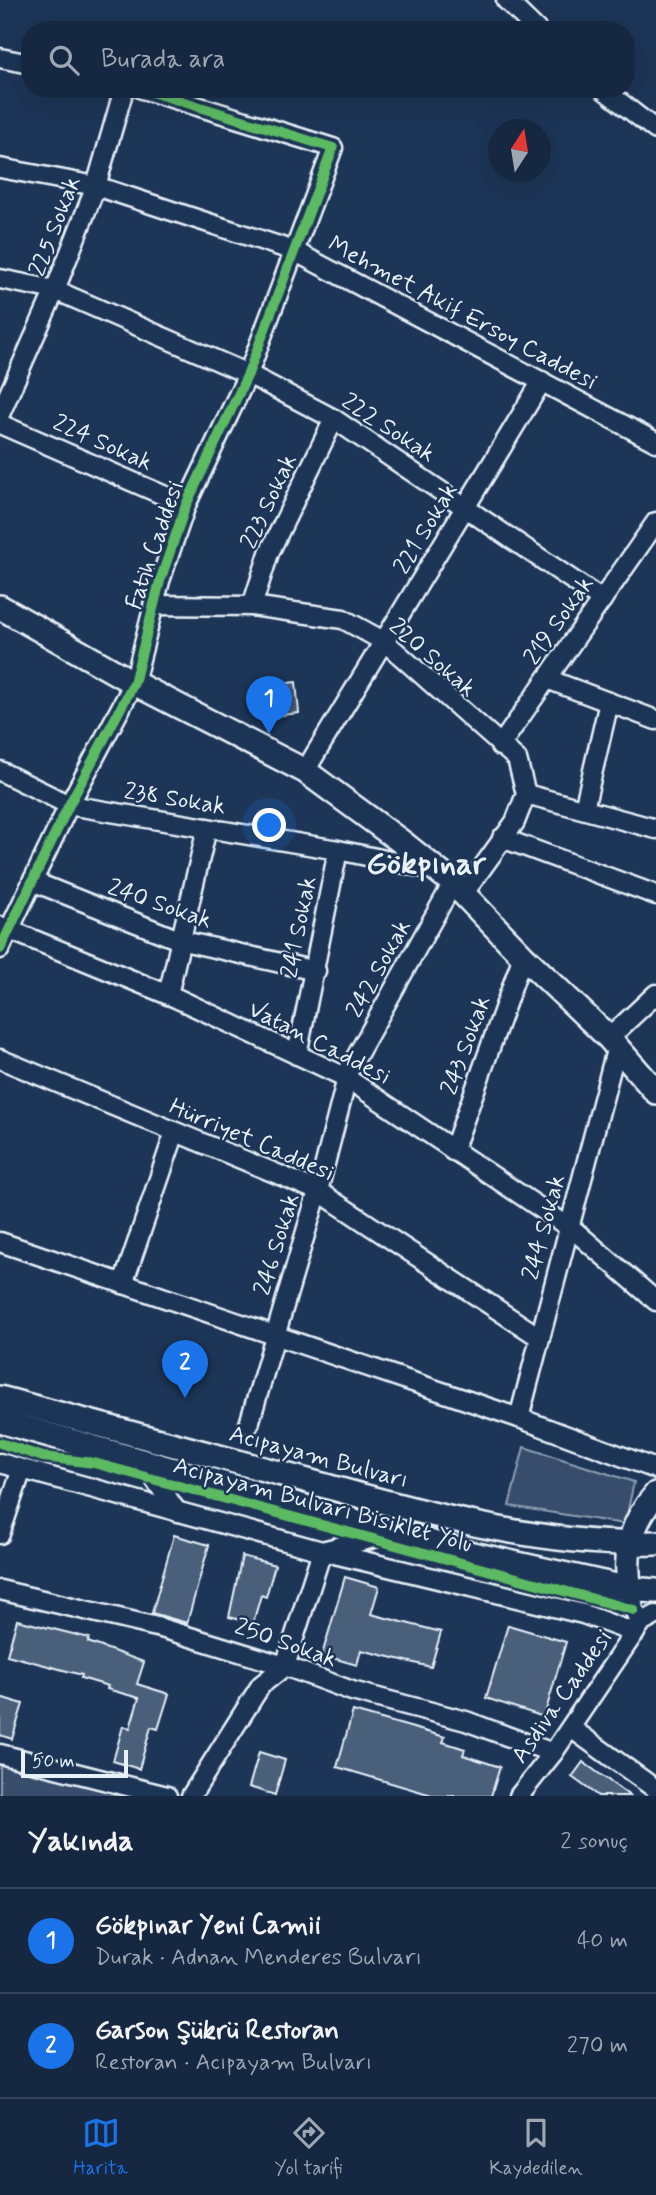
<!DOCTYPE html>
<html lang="tr">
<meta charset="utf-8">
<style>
:root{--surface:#162841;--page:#1f3048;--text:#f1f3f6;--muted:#9ea6b1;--line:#35445a;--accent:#1a73e8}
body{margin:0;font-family:Mynerve,sans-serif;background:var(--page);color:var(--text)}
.compass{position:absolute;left:488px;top:119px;width:63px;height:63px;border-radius:50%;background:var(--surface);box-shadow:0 7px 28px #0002;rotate:12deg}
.scale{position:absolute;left:21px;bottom:18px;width:107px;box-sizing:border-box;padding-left:7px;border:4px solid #e8f1f8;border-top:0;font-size:19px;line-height:24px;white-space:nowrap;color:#e8f1f8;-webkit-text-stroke:5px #1d3557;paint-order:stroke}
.you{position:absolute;left:270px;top:826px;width:24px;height:24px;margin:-18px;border:5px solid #fff;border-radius:50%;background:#1a73e8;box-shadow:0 0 0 10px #1a73e833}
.badge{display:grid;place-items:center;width:46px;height:46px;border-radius:50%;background:var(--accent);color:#fff;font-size:23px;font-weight:700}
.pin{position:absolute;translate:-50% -58px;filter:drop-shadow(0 2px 4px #0008)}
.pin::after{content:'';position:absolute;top:37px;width:24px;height:21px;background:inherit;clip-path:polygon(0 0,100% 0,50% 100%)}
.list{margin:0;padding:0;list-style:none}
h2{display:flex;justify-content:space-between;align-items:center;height:91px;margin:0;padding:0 28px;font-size:30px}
h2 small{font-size:23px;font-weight:400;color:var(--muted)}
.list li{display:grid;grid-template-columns:46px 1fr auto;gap:21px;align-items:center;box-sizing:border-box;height:105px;padding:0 28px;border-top:2px solid var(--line)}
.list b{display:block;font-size:26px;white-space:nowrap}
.list p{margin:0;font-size:23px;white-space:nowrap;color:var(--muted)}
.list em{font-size:23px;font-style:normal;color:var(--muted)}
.icon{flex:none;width:38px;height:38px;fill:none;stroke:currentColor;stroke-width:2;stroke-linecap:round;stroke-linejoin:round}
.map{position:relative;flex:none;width:656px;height:1796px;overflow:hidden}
.search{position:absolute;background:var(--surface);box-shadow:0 7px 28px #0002;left:21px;right:21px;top:21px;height:77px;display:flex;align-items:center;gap:18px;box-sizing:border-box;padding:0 24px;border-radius:28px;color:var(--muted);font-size:26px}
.sheet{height:301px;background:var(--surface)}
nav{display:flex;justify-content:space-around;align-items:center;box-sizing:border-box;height:98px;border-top:2px solid var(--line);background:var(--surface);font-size:19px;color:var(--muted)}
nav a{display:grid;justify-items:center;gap:4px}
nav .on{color:var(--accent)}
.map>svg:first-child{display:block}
.green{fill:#374d6c;stroke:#909fb2;stroke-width:2}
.building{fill:#495e7a;stroke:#e8f1f8;stroke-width:2}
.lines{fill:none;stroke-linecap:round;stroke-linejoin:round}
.minor-casing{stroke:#e8f1f8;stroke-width:23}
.major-casing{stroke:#e8f1f8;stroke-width:28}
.minor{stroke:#1d3557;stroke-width:18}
.major{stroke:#1d3557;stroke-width:23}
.cycleway-casing{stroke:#1d3557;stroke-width:15}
.cycleway{stroke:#5cba63;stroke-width:10}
.labels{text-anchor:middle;stroke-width:5;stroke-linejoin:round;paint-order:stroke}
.street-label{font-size:24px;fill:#e8f1f8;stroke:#1d3557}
.district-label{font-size:32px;font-weight:bold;fill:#e8f1f8;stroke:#1d3557}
</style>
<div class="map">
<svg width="656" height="1796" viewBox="0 0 656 1796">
<rect width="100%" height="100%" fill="#1d3557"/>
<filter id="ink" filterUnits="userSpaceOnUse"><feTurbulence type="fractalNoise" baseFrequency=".0143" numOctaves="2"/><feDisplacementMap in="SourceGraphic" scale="14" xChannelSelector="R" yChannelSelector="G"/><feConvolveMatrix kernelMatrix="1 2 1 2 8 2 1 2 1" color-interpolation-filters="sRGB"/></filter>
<g filter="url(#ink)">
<!-- green -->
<g class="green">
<polygon points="524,1447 634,1482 625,1524 509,1506"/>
<polygon points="0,1760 145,1796 0,1796"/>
</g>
<!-- building -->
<g class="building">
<polygon points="296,682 299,713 272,716 269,685"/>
<polygon points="174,1535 209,1545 187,1623 152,1613"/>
<polygon points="242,1556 275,1565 266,1597 261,1595 253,1623 229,1617"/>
<polygon points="345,1577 379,1587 371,1614 441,1632 431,1667 361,1650 357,1665 322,1655"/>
<polygon points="17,1620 89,1638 88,1642 144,1662 137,1684 169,1694 158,1729 151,1727 139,1769 113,1761 123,1726 130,1728 139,1698 107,1689 108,1686 81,1678 82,1675 7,1655"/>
<polygon points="508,1625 566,1642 544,1717 486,1698"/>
<polygon points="0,1697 23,1704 12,1739 0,1735"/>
<polygon points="353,1711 445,1737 443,1742 465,1749 463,1755 500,1767 491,1796 435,1796 337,1767"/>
<polygon points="259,1752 285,1760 275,1795 249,1787"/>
<polygon points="583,1762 630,1796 598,1796 572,1777"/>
</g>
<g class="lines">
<!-- minor casing -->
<g class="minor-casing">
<g id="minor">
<polyline points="506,0 537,30"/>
<polyline points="0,58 30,64"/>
<polyline points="603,89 656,130"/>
<polyline points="0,168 96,186 294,251 656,442"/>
<polyline points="0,279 55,290 248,374 334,419 602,600"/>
<polyline points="0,414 55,290 96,186 124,89"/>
<polyline points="0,424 186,505"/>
<polyline points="153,605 252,606 343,619 385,642 517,759 526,794 515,822 464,893"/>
<polyline points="252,606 269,553 334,419"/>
<polyline points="547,679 656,720"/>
<polyline points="500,746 656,522"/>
<polyline points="0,771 69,805 338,850 438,871"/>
<polyline points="305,771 542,381"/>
<polyline points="526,794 656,829"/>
<polyline points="584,809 609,702"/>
<polyline points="502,838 656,895"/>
<polyline points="32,881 179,940 316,971"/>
<polyline points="0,926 176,998 345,1077 576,1232 656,1301"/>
<polyline points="0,949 69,805 134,683 160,581 186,505 248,374 333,148 142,89"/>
<polyline points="168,995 207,828"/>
<polyline points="609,1038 656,994"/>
<polyline points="297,1055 338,850"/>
<polyline points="0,1059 318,1191 539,1337"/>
<polyline points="345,1077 453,883"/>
<polyline points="453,1151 523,956"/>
<polyline points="0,1242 519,1418 656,1469"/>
<polyline points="123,1284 175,1132"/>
<polyline points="519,1418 616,1050"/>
<polyline points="249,1424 318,1191 347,1078"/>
<polyline points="142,1460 177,1512"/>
<polyline points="0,1463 322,1551 583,1614 635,1633"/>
<polyline points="0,1534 22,1469"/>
<polyline points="630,1589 634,1610 641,1623"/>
<polyline points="0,1590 161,1628 285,1666 352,1691 466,1721 553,1753"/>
<polyline points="571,1728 654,1788"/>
<polyline points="0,1754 167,1796"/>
<polyline points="191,1796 261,1685 285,1666 322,1551 394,1533"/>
<polyline points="519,1796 553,1753 641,1623 656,1615"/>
</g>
</g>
<!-- major casing -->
<g class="major-casing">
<g id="major">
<polyline points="0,607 134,683 305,771 403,843 453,883 523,956 609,1038 656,1092"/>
<path d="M0 1398C99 1424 198 1451 297 1478 413 1510 535 1547 656 1543"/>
<polyline points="0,1421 468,1553 630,1589 656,1591"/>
<path d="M630 1589C623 1553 632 1521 656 1494"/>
</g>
</g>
<!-- minor -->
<use href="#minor" class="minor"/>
<!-- major -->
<use href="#major" class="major"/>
<!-- cycleway casing -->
<g class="cycleway-casing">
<g id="cycleway">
<polyline points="0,949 69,805 134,683 160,581 186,505 248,374 333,148 142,89"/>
<polyline points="0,1443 43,1457 94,1463 634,1610"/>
</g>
</g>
<!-- cycleway -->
<use href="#cycleway" class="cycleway"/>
</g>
</g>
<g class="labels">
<!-- street labels -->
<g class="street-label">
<text transform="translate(54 226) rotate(-69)" y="8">225 Sokak</text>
<text transform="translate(463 312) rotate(28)" y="8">Mehmet Akif Ersoy Caddesi</text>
<text transform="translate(389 427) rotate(33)" y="8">222 Sokak</text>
<text transform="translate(103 442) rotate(24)" y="8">224 Sokak</text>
<text transform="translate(268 501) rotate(-65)" y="8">223 Sokak</text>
<text transform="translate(425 528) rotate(-59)" y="8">221 Sokak</text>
<text transform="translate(154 545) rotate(-71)" y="8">Fatih Caddesi</text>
<text transform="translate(558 620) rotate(-55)" y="8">219 Sokak</text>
<text transform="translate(433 657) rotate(41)" y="8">220 Sokak</text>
<text transform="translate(175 798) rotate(9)" y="8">238 Sokak</text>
<text transform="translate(160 903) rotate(19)" y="8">240 Sokak</text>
<text transform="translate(298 927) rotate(-79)" y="8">241 Sokak</text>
<text transform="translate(378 968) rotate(-61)" y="8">242 Sokak</text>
<text transform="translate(320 1042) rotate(27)" y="8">Vatan Caddesi</text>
<text transform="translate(465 1045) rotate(-70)" y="8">243 Sokak</text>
<text transform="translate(252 1139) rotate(23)" y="8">Hürriyet Caddesi</text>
<text transform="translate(543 1227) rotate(-75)" y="8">244 Sokak</text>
<text transform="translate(276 1244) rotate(-73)" y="8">246 Sokak</text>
<text transform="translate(319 1456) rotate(15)" y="8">Acıpayam Bulvarı</text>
<text transform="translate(323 1504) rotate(15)" y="8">Acıpayam Bulvarı Bisiklet Yolu</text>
<text transform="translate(286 1642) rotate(19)" y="8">250 Sokak</text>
<text transform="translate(561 1696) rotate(-55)" y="8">Asdiva Caddesi</text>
</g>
<!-- district labels -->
<g class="district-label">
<text x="426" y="873">Gökpınar</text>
</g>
</g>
</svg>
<svg class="compass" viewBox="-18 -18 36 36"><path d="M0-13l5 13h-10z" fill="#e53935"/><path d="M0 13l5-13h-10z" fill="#9ea6b1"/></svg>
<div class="scale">50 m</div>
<div class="you"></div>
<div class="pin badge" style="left:269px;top:734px">1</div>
<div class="pin badge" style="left:185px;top:1398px">2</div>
<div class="search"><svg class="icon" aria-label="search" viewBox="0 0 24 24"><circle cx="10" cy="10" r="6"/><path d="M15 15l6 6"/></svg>Burada ara</div>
</div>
<section class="sheet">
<h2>Yakında<small>2 sonuç</small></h2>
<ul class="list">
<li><span class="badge">1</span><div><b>Gökpınar Yeni Camii</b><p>Durak · Adnan Menderes Bulvarı</p></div><em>40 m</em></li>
<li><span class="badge">2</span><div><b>Garson Şükrü Restoran</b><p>Restoran · Acıpayam Bulvarı</p></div><em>270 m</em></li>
</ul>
</section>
<nav>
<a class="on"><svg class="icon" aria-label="map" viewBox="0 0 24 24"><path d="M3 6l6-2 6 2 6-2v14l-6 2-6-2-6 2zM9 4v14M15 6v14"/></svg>Harita</a>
<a><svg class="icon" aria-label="directions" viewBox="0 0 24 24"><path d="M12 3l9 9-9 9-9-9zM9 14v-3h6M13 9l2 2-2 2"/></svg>Yol tarifi</a>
<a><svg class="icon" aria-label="saved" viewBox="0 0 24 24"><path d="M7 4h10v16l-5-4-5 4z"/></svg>Kaydedilen</a>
</nav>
